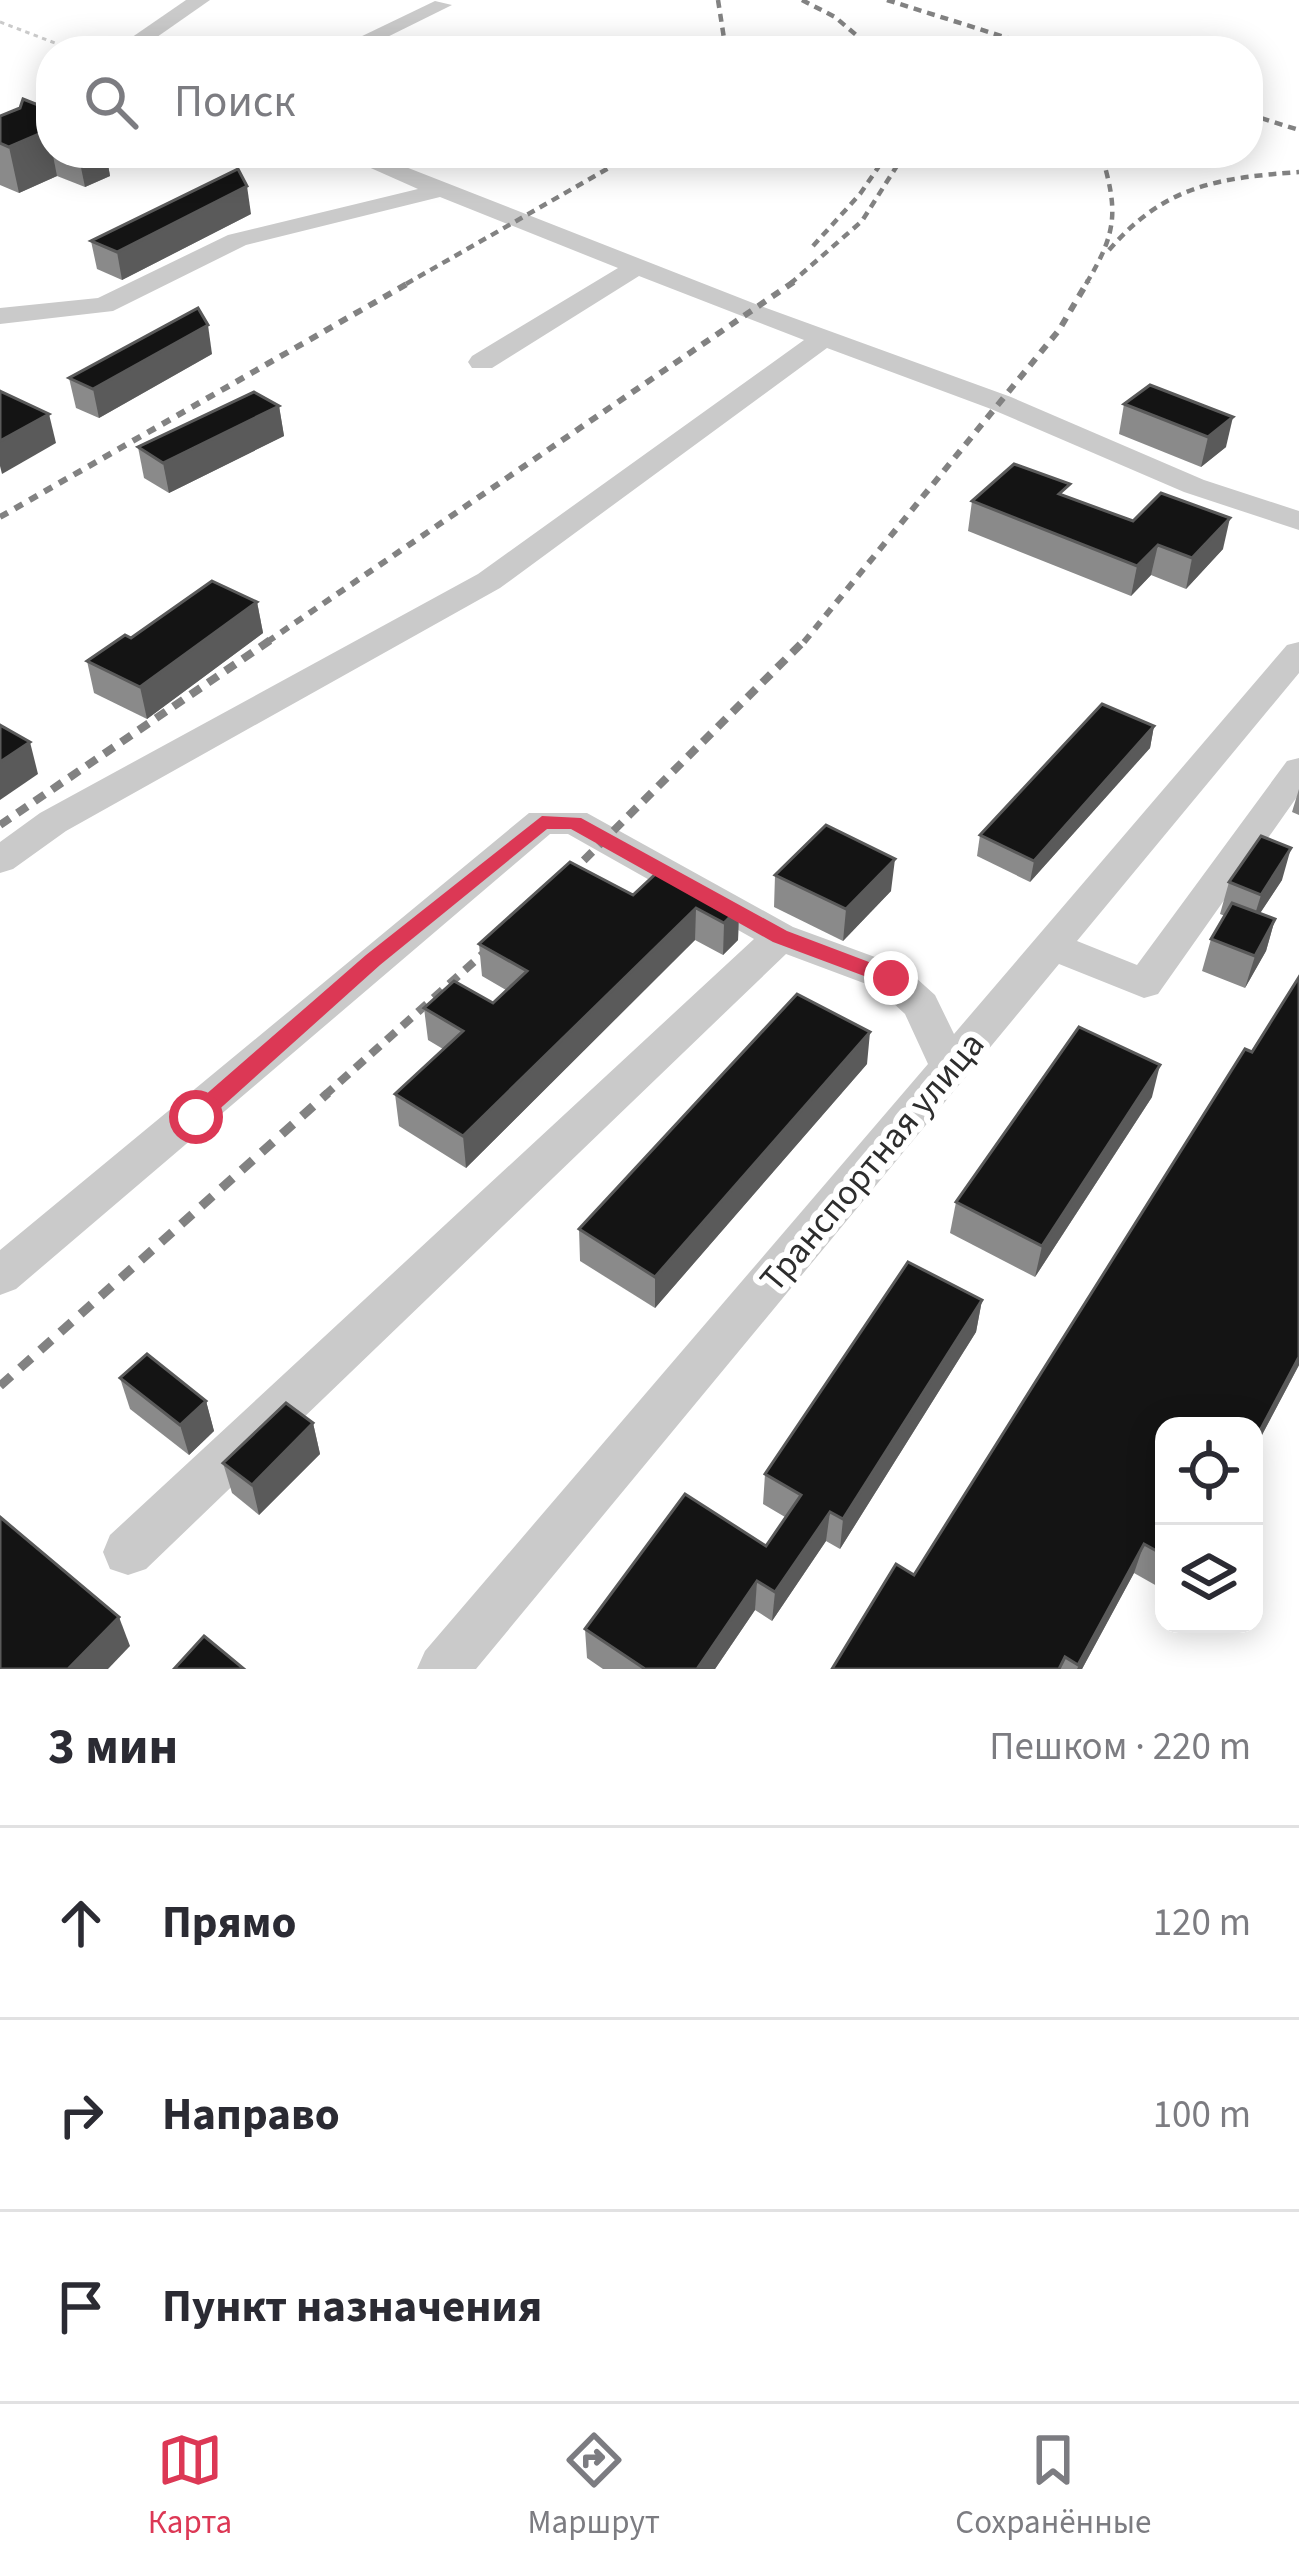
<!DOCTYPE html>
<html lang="ru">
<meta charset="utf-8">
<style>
:root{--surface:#fff;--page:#f7f7f7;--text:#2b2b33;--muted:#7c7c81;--line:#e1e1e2;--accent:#dc3855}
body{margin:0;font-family:"Source Sans 3",sans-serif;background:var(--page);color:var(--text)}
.controls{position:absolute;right:36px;bottom:36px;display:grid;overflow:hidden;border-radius:24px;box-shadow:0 6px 30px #0003}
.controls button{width:108px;height:108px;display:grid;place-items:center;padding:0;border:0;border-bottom:3px solid var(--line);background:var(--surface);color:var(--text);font:60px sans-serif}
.stop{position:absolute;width:36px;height:36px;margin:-27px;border:9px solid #dc3855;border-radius:50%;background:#fff}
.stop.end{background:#dc3855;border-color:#fff;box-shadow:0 3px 12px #0008}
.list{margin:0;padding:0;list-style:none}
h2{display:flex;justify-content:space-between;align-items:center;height:156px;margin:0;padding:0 48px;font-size:51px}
h2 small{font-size:39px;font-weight:400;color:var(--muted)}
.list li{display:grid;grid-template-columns:78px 1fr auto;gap:36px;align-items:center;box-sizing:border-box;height:192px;padding:0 48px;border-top:3px solid var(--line)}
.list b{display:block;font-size:45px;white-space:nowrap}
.list em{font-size:39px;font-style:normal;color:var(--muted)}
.icon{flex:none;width:66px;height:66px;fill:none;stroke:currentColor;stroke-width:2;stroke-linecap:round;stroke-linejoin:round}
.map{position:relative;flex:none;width:1299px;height:1669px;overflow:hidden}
.search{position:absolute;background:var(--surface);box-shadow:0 6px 30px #0003;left:36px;right:36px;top:36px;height:132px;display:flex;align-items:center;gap:30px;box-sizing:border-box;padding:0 42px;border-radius:48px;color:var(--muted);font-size:45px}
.sheet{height:732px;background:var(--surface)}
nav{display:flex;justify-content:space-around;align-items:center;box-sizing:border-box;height:168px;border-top:3px solid var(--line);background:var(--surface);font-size:33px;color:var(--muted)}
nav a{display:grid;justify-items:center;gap:6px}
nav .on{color:var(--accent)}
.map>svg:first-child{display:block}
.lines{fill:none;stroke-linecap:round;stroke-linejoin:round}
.path{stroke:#cacaca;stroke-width:3;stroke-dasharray:4.5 4.5;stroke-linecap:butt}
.minor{fill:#cacaca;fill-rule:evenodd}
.rail-far3{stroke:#828282;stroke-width:4.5;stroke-dasharray:8 6;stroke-linecap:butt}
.rail-far2{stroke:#828282;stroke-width:6;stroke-dasharray:9 8;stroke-linecap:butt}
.rail-far1{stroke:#828282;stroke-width:8;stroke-dasharray:12 9;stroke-linecap:butt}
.rail{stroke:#828282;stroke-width:9;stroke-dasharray:15 12;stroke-linecap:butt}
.wall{fill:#8a8a8a}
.shaded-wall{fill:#5a5a5a}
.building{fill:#141414;stroke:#5a5a5a;stroke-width:3}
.route{fill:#dc3855}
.labels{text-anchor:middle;stroke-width:12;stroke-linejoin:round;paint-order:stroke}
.street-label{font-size:36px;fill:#2d2d2d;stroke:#fff}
</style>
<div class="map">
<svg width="1299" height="1669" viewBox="0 0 1299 1669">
<rect width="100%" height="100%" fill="#fff"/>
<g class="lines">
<!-- path -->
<polyline class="path" points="0,22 76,51"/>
<!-- minor -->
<g class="minor">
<polygon points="186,0 210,0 137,51 112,51"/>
<polygon points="435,1 452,5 359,51 331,51"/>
<polygon points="337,153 370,153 758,305 1011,397 1204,480 1299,511 1299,530 1184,492 991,409 827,348 500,588 66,831 13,869 0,873 0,842 40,813 478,574 804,340 639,276 492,368 472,368 468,362 472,356 618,268 440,197 246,245 113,311 0,324 0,308 98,298 228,235 418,189"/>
<polygon points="1299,642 1299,673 1077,941 1137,965 1287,761 1299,758 1299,794 1158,994 1144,998 1059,964 476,1669 417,1669 425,1651 928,1064 905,1014 877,988 786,954 146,1569 128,1575 110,1569 103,1552 110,1535 754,939 568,834 550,834 16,1289 0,1295 0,1250 529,813 587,813 793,927 905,968 935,995 954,1034 1287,645"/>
</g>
<!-- rail-far3 -->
<g class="rail-far3">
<polyline points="718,0 726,51"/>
<polyline points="802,0 835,17 875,51"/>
<polyline points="887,0 1049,51"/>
<polyline points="1248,114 1299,130"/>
<polyline points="813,246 860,194 888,153"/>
<path d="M1109 250C1165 185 1218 178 1299 172"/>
<polyline points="406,284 635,153"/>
<polyline points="790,284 862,221 905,153"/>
<path d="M1086 284C1118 231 1118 210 1101 153"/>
</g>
<!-- rail-far2 -->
<g class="rail-far2">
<polyline points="0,517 412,281"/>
<polyline points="267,642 795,281"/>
<polyline points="804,642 1059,330 1088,281"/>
</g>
<!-- rail-far1 -->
<g class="rail-far1">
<polyline points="0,825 272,639"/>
<polyline points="554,890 806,639"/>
<polyline points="324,1096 505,934"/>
</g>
<!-- rail -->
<polyline class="rail" points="0,1386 328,1093"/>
</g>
<!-- wall -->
<g class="wall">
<polygon points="51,110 51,153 106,153 110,176 85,187 57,176 19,193 0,185 0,116"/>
<polygon points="251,214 122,280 97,269 91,241"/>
<polygon points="212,354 99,418 76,408 69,378"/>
<polygon points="1150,385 1226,447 1201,467 1119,434 1124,404"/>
<polygon points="279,406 284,436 169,493 144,478 138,447"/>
<polygon points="1067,497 1133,521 1223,549 1186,589 1151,575 1131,596 968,531 972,501"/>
<polygon points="257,602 263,633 147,719 94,693 87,661 131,638"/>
<polygon points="1154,726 1150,748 1030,882 977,856 980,835"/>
<polygon points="1299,789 1299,815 1292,812"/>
<polygon points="775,875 891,891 843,941 774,907"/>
<polygon points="1282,880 1260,913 1275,919 1266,951 1245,988 1202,971 1211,939 1225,916 1220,914 1229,882"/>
<polygon points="633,895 739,908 738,940 723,955 695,940 466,1168 399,1126 395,1094 443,1049 428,1040 424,1008 493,1003 506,990 482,976 479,944"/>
<polygon points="1299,977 1299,1365 1254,1450 1254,1426 1164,1426 1164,1590 1134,1573 1082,1669 832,1669 914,1575"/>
<polygon points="867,1064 655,1308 580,1261 579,1229"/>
<polygon points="1152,1097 1035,1277 950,1233 956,1202"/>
<polygon points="982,1300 976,1332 840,1549 826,1541 772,1621 755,1610 715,1669 603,1669 587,1658 585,1629 766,1546 785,1517 763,1504 765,1474"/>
<polygon points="120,1378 206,1401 214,1431 189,1455 130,1409"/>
<polygon points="313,1423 320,1454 259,1515 232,1493 223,1463"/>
</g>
<!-- shaded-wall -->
<g class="shaded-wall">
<polygon points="48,130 57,176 19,193 9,147"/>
<polygon points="78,153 106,153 110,176 85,187"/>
<polygon points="247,186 251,214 122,280 117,252"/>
<polygon points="208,325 212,354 99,418 93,389"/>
<polygon points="279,406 284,436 169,493 163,463"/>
<polygon points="49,414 56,443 2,474 0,466 0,441"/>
<polygon points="1233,417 1226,447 1201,467 1208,437"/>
<polygon points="1230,518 1223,549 1186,589 1192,558"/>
<polygon points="1158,545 1151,575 1131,596 1137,566"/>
<polygon points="257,602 263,633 147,719 140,687"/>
<polygon points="1154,726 1150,748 1030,882 1034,861"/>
<polygon points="30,742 38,774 0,800 0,762"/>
<polygon points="1291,848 1282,880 1251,927 1261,895"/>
<polygon points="895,859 891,891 843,941 846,909"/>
<polygon points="696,908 695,940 466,1168 463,1136"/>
<polygon points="739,908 738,940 723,955 724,923"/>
<polygon points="1275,919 1266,951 1245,988 1255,956"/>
<polygon points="870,1032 867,1064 655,1308 655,1277"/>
<polygon points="1160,1065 1152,1097 1035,1277 1042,1246"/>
<polygon points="982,1300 976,1332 840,1549 843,1519"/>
<polygon points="1299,1357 1299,1365 1254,1450 1254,1442"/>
<polygon points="206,1401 214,1431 189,1455 180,1425"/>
<polygon points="313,1423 320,1454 259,1515 252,1485"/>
<polygon points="830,1512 826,1541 772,1621 775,1592"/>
<polygon points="1144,1544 1134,1573 1082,1669 1077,1669"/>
<polygon points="757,1581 755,1610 715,1669 697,1669"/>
<polygon points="119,1617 130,1646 108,1669 68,1669"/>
</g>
<!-- building -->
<g class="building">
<polygon points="23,99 51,110 51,131 48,130 9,147 0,143 0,116 20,108"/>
<polygon points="238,169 247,186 117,252 91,241"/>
<polygon points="198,308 208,325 93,389 69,378"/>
<polygon points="1150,385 1233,417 1208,437 1124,404"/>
<polygon points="0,391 49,414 0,441"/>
<polygon points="254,392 279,406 163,463 138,447"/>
<polygon points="1014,464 1070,484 1059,494 1133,521 1161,493 1230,518 1192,558 1158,545 1137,566 972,501"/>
<polygon points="212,581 257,602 140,687 87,661 125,635 131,638"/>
<polygon points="1102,704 1154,726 1034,861 980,835"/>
<polygon points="0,725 30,742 0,762"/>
<polygon points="826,825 895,859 846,909 775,875"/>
<polygon points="1261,836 1291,848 1261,895 1229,882"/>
<polygon points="570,862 633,895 663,867 739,908 724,923 696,908 463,1136 395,1094 463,1031 424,1008 454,981 493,1003 527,971 479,944"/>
<polygon points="1232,903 1275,919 1255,956 1211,939"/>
<polygon points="1299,977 1299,1357 1254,1442 1254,1426 1164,1426 1164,1555 1144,1544 1078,1665 1065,1657 1059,1669 832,1669 896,1564 914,1575 1245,1049 1252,1052"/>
<polygon points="797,994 870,1032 655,1277 579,1229"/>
<polygon points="1079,1027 1160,1065 1042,1246 956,1202"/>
<polygon points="908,1262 982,1300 843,1519 830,1512 775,1592 757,1581 697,1669 645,1669 585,1629 685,1494 766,1546 801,1495 765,1474"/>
<polygon points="147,1354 206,1401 180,1425 120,1378"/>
<polygon points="286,1403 313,1423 252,1485 223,1463"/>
<polygon points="0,1517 119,1617 68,1669 0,1669"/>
<polygon points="204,1636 244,1669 174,1669"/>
</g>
<!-- route -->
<polygon class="route" points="542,816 581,818 787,931 898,973 901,978 891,986 773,942 571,829 547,829 380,965 204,1123 188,1123 188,1110 366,955"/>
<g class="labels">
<!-- street labels -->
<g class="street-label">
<text transform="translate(871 1161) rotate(-50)" y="13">Транспортная улица</text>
</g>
</g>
</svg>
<div class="controls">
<button><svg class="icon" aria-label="locate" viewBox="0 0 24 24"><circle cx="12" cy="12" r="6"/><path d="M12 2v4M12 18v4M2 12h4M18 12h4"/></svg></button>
<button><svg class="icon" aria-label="layers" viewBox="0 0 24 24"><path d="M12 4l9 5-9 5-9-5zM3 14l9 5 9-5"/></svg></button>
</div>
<div class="stop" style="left:196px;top:1117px"></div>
<div class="stop end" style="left:891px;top:978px"></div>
<div class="search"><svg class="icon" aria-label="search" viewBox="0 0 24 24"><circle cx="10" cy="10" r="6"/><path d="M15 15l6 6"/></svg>Поиск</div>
</div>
<section class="sheet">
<h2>3 мин<small>Пешком · 220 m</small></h2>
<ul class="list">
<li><svg class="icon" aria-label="ahead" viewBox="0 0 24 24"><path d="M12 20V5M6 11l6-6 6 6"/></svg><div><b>Прямо</b></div><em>120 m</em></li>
<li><svg class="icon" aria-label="right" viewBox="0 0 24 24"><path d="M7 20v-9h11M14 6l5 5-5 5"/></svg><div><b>Направо</b></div><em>100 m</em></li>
<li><svg class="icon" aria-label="arrive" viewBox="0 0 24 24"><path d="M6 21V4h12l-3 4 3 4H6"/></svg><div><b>Пункт назначения</b></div></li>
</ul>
</section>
<nav>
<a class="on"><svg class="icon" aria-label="map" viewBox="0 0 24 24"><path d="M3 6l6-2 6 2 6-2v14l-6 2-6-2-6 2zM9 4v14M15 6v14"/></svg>Карта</a>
<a><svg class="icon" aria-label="directions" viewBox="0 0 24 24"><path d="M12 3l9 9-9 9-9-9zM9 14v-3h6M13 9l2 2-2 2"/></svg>Маршрут</a>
<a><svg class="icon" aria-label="saved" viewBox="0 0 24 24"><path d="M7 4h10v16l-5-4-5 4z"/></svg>Сохранённые</a>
</nav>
